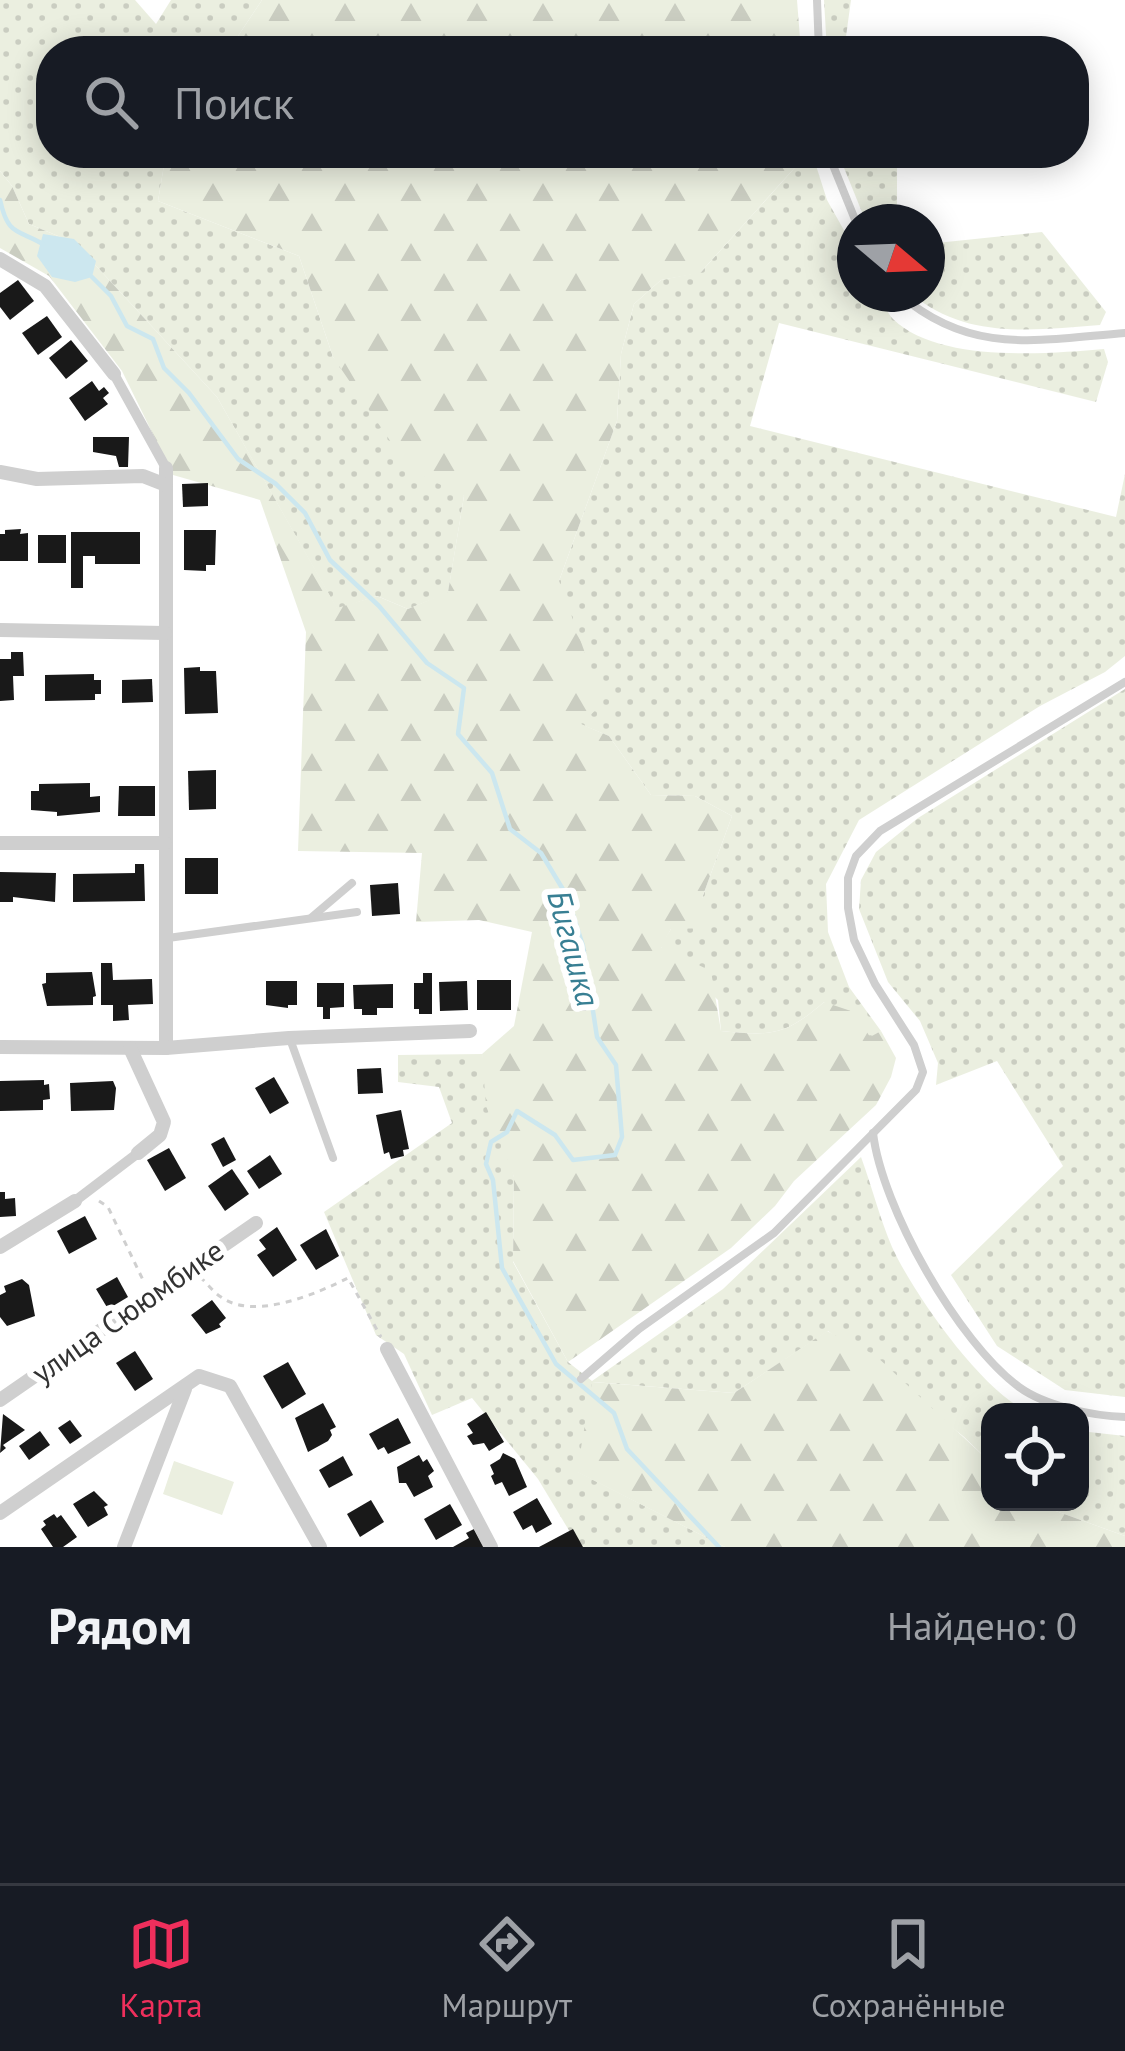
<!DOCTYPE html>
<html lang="ru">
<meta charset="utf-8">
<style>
:root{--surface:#171b24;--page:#20242c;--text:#f1f3f6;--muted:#9ea1a6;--line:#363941;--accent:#ef2f5c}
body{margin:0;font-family:"PT Sans",sans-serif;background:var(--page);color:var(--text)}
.controls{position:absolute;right:36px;bottom:36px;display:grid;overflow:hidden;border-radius:24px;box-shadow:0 6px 30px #0003}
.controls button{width:108px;height:108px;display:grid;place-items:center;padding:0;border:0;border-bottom:3px solid var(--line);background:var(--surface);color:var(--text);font:60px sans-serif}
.compass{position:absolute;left:837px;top:204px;width:108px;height:108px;border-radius:50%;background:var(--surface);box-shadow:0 6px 30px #0003;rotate:109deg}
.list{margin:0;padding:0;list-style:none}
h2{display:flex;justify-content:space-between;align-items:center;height:156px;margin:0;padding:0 48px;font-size:51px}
h2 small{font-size:39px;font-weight:400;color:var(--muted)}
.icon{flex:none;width:66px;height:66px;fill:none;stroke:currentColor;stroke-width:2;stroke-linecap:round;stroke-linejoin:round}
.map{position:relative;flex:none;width:1125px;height:1547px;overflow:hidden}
.search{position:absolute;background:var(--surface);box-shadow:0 6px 30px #0003;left:36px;right:36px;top:36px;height:132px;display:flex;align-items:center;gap:30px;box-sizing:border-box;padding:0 42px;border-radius:48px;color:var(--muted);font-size:45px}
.sheet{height:336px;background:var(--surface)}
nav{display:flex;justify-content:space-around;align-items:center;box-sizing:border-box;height:168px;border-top:3px solid var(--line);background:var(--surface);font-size:33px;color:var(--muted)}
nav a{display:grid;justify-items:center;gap:6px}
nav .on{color:var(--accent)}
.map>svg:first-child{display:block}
.grass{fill:url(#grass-dots)}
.forest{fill:url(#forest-firs)}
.pitch{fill:#ebefe0}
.water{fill:#cce7ef}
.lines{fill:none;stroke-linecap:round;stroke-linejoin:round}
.stream{stroke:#cce7ef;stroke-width:4.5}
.building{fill:#191919}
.path{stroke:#cfcfcf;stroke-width:3;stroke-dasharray:6 6;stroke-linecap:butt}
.service{stroke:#cfcfcf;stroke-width:8}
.pedestrian{stroke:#cfcfcf;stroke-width:10}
.minor{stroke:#cfcfcf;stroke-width:14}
.labels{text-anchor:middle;stroke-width:12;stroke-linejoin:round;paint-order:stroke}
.street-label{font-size:30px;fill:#323232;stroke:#fff}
.water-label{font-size:33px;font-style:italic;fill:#387f93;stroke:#fff}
</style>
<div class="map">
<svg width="1125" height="1547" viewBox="0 0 1125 1547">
<defs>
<pattern id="grass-dots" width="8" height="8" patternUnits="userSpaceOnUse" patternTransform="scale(3)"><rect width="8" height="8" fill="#ebefe0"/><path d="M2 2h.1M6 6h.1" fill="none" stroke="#cacdc1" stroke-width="1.8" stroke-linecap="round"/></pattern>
<pattern id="forest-firs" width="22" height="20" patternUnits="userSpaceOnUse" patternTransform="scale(3)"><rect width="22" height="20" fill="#ebefe0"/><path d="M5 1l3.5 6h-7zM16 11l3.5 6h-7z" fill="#cacdc1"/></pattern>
</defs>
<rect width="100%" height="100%" fill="#fff"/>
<!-- grass -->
<g class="grass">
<polygon points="0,0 135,0 156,24 171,0 262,0 234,42 217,51 51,51 51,153 166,153 158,201 299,256 333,357 464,496 448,593 408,609 377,596 337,609 217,397 75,243 29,224 12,186 0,171"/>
<polygon points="824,0 851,0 844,51 827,51"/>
<path d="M808 153H812L827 200 855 250V294H879C883 301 887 313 893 319 938 363 1046 354 1104 349L1108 362 1096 402 779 323 750 426 1116 517 1125 474V656L1105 672 1040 706 859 820 826 884 828 932 849 987 881 1031 870 1038 824 1002C785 1036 771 1036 721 1031L718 1000 660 946 671 929 702 898 732 816 695 796 651 795 609 736 580 724 559 581 617 421 621 354 634 304 661 280 701 272Z"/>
<polygon points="838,153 879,153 897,158 897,222 866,222"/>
<path d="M1042 232 1106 312 1100 325C1034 330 966 340 912 294H927V244Z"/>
<polygon points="1125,689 1125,1397 1065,1390 997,1346 951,1275 1063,1166 997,1061 936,1085 938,1063 920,1021 888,982 859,909 861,880 876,852 918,818"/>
<path d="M482 1054 514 1177 513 1262 568 1362 592 1381 723 1289 861 1157C872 1187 880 1219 892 1247 913 1293 984 1395 1030 1412H990V1462L963 1436 828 1331 734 1393 593 1382 578 1472 725 1547H579L538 1479 472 1398 432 1415 404 1354 376 1335 324 1212 452 1123 439 1087 398 1082V1055Z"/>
<polygon points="1080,1431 1125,1436 1125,1536 1031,1502 1080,1502"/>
</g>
<!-- forest -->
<g class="forest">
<polygon points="262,0 797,0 801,51 217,51 234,42"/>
<path d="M166 153H808L700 273 661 280 634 304 621 354 617 421 559 581 603 703 581 724 609 736 651 795 695 796 732 816 702 898 710 928 671 929 661 947 711 971 721 1031C771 1036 785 1036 824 1002L854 1012 870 1037 881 1031 896 1058 891 1077 876 1105 794 1181 775 1206 731 1248 568 1362 513 1261 514 1177 486 1106 482 1054 514 1026 532 932 479 920 416 922 422 853 298 851 306 632 260 500 173 475 122 371 49 276 0 248V171L12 186 29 224 75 243 217 397 337 608 377 596 408 609 448 592 464 496 410 470 333 357 299 256 158 201Z"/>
<polygon points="827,1331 875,1355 990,1462 990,1502 1031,1502 1125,1536 1125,1547 725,1547 577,1472 592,1382 734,1393"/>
</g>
<!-- pitch -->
<polygon class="pitch" points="174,1461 234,1482 222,1515 163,1494"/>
<!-- water -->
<polygon class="water" points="43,234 74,239 96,261 92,277 75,282 52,277 37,256"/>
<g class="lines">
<!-- stream -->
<g class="stream">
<path d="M0 200C8 236 17 229 43 244"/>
<polyline points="92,277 111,296 127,326 153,339 164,368 189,393 238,459 276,484 305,513 330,560 379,606 427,663 464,688 458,734 492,773 510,829 541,853 567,896 583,946 597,1037 616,1065 622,1137 615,1155 573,1160 555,1135 517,1111 507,1132 491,1142 486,1164 493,1180 502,1268 556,1364 614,1413 627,1449 719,1547"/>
</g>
</g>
<!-- building -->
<g class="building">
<polygon points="18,280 34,301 10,320 0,307 0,293"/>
<polygon points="47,316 62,337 38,355 22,333"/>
<polygon points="71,340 88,361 66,379 49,358"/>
<polygon points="92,381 99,391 104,387 109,393 103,398 108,404 85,421 69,398"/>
<polygon points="93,437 129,437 128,467 119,467 116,456 93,452"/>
<polygon points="208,483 208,506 183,507 182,484"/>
<polygon points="21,529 20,534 28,533 28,561 0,561 0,534 5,534 5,530"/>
<polygon points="184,530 216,530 215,565 206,565 206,571 184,570"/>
<polygon points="71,532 140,532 140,564 95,564 95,556 83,556 83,588 71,588"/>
<rect x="38" y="535" width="28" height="28"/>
<polygon points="11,652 23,652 24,676 13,676 14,700 0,701 0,659 11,659"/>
<polygon points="200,667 200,671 216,671 218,713 185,714 184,668"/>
<polygon points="94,674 94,680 101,680 101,694 95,694 95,700 45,701 45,675"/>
<polygon points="152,679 153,702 122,703 122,680"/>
<polygon points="216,770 216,809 189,810 188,771"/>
<polygon points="90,783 90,797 100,796 100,812 57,816 57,812 31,810 31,791 39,791 39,784"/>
<polygon points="119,786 155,786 155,816 118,816"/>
<rect x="185" y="858" width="33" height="36"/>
<polygon points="135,864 144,864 145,901 73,902 73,874 135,873"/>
<polygon points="0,872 56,873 55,902 13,897 13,902 0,902"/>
<polygon points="398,883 400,914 372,916 370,885"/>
<polygon points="101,963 112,963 113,980 152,979 153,1004 128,1005 129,1020 113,1021 113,1005 101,1005"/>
<polygon points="92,972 96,996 93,997 93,1005 47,1006 42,984 46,983 46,973"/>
<polygon points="423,973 432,973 432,1014 419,1014 419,1009 414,1009 414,983 423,983"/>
<rect x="477" y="980" width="34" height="30"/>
<polygon points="266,981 297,981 297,1005 288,1005 288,1008 266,1005"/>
<polygon points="467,981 468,1010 440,1011 439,982"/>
<polygon points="317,983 344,983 344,1007 330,1008 330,1019 323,1019 323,1007 317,1007"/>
<polygon points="393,984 393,1008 377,1008 377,1015 362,1015 362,1009 354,1009 353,985"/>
<polygon points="381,1068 383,1093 358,1094 357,1069"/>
<polygon points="274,1077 289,1103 270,1114 255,1088"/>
<polygon points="44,1080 44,1085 49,1084 50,1099 43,1100 43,1110 0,1111 0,1081"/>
<polygon points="113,1081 116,1088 114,1110 71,1111 70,1083"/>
<polygon points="401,1110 409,1149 403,1150 404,1156 391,1159 389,1152 384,1154 376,1115"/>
<polygon points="224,1137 236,1160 223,1167 211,1144"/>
<polygon points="169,1148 186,1178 165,1191 147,1160"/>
<polygon points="270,1155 282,1174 259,1189 247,1171"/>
<polygon points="232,1169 249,1194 225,1211 208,1186"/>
<polygon points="0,1192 5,1192 5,1199 15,1198 16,1216 0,1217"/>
<polygon points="85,1216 97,1239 69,1254 57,1231"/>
<polygon points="277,1227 297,1260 273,1277 257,1255 266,1249 259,1240"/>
<polygon points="326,1229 339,1256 316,1270 300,1245"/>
<polygon points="117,1277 128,1297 108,1309 96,1289"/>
<polygon points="22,1279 29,1285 35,1316 7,1326 0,1317 0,1295 6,1292 4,1286"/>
<polygon points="212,1300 226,1318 219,1324 221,1327 206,1334 191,1315"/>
<polygon points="135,1351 153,1379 135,1391 116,1363"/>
<polygon points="288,1362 306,1394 282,1409 263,1376"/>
<polygon points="323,1403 336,1427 330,1430 332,1435 328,1441 308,1452 295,1418"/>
<polygon points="486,1412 504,1442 489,1451 484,1443 473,1445 467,1436 473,1433 467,1424"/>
<polygon points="3,1414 25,1430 3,1445 6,1448 0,1453"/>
<polygon points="398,1418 411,1443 388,1454 384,1447 378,1450 369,1434"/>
<polygon points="70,1420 82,1436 70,1444 58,1428"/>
<polygon points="40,1431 50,1445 29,1460 19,1446"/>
<polygon points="503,1453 515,1459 527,1487 509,1496 502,1482 495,1485 491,1476 494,1474 490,1465 500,1459"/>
<polygon points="419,1455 423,1462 427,1459 434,1471 428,1476 433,1487 414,1497 406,1483 399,1483 397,1467"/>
<polygon points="343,1456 353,1475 329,1488 319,1470"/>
<polygon points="94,1491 108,1505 104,1507 108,1515 88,1527 73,1504"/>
<polygon points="537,1498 552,1524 536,1533 532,1525 523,1530 513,1512"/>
<polygon points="371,1500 384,1522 360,1537 347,1514"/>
<polygon points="450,1504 462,1525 436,1540 424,1519"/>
<polygon points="54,1514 57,1518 61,1515 77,1537 63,1547 53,1547 41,1529 46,1525 43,1521"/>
<polygon points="474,1529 484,1547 453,1547 469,1538 466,1533"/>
<polygon points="573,1529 583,1547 539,1547"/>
</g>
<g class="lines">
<!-- path -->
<g class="path">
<polyline points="99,1201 108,1207 143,1280"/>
<path d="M200 1277C207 1283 213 1292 221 1297 254 1321 316 1294 348 1278L381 1337"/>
</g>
<!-- service -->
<g class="service">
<polyline points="817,0 819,51"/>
<polyline points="828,153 856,222"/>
<path d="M899 294C971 356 1037 340 1125 333"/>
<polyline points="312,917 352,883"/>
<polyline points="168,938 357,912"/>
<polyline points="290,1039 333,1158"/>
<path d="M873 1133C882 1208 958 1342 1019 1387 1045 1406 1093 1416 1125 1417"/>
<polyline points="581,1379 639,1329 774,1233 916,1090 923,1072 914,1045 875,984 854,940 848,908 848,878 856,856 880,831 1125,682"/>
</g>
<!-- pedestrian -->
<g class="pedestrian">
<polyline points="114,374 166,468"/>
<polyline points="75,1201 138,1153"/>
</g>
<!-- minor -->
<g class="minor">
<polyline points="0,259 45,286 114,374"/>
<polyline points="166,468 166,1048"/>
<polyline points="0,472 37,479 143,476 166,485"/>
<polyline points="0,630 165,633"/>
<polyline points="0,843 165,843"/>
<polyline points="0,1047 166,1048 289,1038 470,1031"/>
<polyline points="130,1048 164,1122 160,1135 138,1153"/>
<polyline points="0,1247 75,1201"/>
<polyline points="387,1349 491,1547"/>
<polyline points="0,1400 256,1223"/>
<polyline points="0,1513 199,1376 230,1386 320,1547"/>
<polyline points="124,1547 185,1389"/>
</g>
</g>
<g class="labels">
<!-- street labels -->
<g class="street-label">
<text transform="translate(128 1312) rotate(-35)" y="10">улица Сююмбике</text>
</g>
<!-- water labels -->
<g class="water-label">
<text transform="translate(574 948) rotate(75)" y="12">Бигашка</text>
</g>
</g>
</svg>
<div class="controls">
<button><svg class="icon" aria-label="locate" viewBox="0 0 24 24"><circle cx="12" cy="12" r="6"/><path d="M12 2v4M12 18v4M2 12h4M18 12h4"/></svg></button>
</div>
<svg class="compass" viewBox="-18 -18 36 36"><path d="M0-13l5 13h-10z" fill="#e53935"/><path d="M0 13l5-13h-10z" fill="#9ea1a6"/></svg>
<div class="search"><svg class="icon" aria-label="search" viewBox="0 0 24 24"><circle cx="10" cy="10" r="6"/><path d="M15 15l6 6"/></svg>Поиск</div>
</div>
<section class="sheet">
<h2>Рядом<small>Найдено: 0</small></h2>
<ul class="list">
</ul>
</section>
<nav>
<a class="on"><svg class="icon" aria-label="map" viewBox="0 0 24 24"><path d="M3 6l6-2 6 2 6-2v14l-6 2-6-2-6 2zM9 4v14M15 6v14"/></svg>Карта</a>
<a><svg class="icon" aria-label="directions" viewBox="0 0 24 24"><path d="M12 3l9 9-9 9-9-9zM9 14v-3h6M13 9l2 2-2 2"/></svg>Маршрут</a>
<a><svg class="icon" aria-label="saved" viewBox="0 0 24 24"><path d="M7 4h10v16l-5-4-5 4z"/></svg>Сохранённые</a>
</nav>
